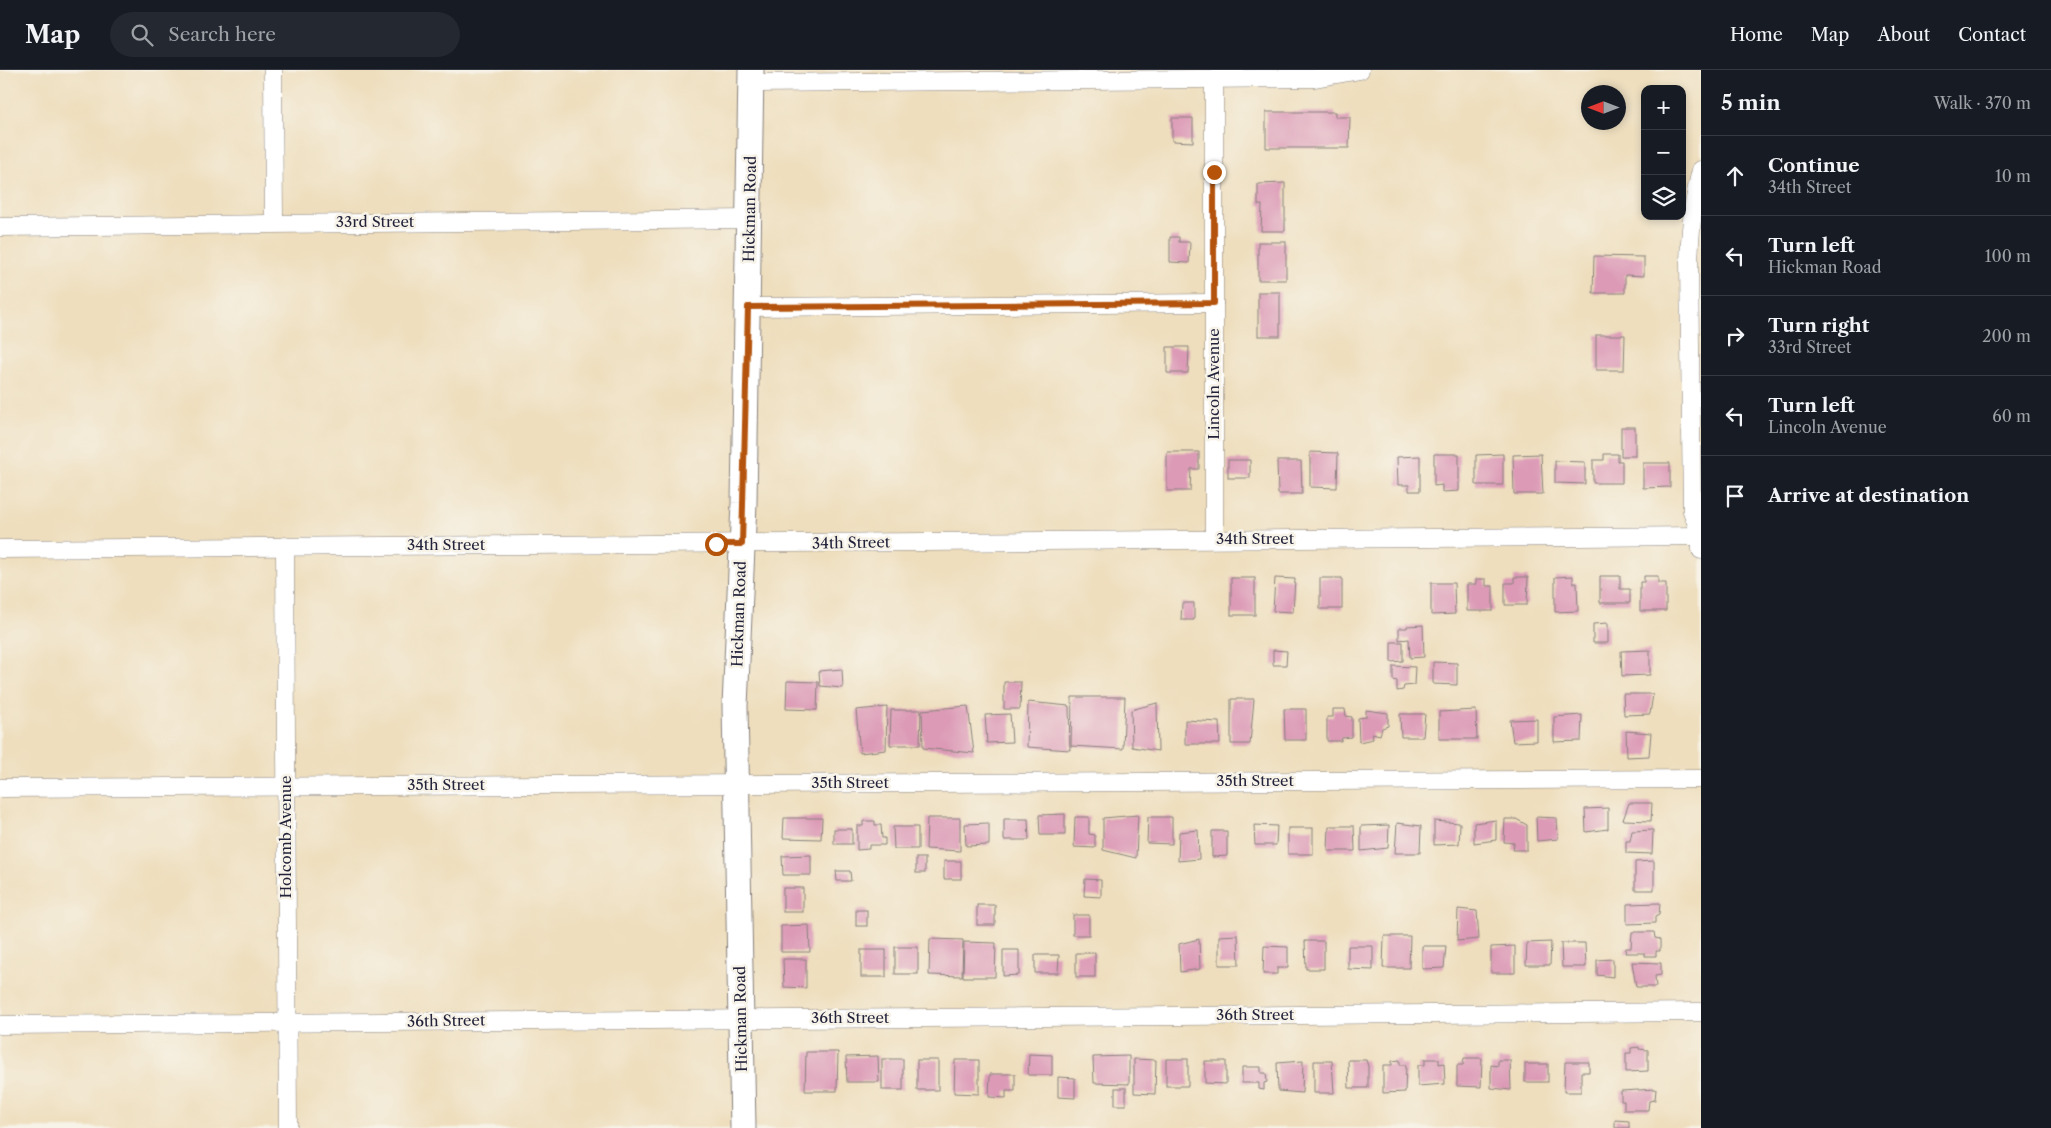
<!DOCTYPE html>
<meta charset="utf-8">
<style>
:root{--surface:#171b24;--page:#242831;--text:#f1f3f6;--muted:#9ea1a6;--line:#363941}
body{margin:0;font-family:"Libre Caslon Text",serif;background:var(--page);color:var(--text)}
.controls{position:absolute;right:15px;top:15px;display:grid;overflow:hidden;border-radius:10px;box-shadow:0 2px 8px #0003}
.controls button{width:45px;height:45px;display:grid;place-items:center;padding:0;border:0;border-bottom:1px solid var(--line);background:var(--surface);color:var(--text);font:25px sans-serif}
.compass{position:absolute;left:1581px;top:15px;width:45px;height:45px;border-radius:50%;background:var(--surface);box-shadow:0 2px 8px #0003;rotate:270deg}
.stop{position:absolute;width:15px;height:15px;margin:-11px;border:4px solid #b45309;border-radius:50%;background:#fff}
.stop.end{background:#b45309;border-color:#fff;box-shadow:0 1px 5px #0008}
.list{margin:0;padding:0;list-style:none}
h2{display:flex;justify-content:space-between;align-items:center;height:65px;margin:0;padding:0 20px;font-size:21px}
h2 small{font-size:16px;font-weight:400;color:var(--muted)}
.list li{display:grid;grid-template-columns:32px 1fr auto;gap:15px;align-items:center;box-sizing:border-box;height:80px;padding:0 20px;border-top:1px solid var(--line)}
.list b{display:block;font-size:19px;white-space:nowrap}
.list p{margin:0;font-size:16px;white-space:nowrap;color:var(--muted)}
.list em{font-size:16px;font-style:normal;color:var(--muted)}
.icon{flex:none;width:28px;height:28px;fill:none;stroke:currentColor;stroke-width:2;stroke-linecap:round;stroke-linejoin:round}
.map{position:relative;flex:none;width:1701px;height:1058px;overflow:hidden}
header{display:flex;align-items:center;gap:30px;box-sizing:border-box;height:70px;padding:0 25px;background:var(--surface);border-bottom:1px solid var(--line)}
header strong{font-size:24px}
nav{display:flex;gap:28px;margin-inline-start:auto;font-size:18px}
.search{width:350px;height:45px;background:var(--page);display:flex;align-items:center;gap:12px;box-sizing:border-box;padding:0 18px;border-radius:28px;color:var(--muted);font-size:19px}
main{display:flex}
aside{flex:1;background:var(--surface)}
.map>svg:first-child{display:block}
.building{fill:#dc9ab6}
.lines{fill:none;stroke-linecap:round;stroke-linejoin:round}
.street-casing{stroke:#88807c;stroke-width:19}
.secondary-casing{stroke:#88807c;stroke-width:27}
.street{stroke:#fff;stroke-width:18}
.secondary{stroke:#fff;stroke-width:25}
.route{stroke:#b45309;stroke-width:6}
.labels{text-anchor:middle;stroke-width:5;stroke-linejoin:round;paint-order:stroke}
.street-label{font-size:15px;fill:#22223b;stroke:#f7f3e8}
</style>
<header>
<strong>Map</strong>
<div class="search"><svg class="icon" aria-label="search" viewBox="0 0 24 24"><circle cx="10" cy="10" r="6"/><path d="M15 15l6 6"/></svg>Search here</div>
<nav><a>Home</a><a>Map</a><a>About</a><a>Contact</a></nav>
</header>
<main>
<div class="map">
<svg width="1701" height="1058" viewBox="0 0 1701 1058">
<rect width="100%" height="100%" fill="#f7f3e8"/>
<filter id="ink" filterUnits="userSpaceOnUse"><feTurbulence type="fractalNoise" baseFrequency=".02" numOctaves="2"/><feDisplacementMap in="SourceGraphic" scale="10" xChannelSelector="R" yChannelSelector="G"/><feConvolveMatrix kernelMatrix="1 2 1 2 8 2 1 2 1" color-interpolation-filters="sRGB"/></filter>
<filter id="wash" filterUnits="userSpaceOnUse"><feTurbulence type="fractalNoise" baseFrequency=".0096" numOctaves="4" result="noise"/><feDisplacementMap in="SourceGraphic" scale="20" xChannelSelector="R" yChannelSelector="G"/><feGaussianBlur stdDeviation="1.12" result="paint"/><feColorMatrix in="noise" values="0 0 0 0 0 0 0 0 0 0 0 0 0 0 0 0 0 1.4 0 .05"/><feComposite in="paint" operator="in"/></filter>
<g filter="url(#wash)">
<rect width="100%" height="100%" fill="#eedebd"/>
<g id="blocks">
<!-- building -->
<g class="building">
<polygon points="1266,42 1335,42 1335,47 1350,47 1349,78 1266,78"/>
<polygon points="1172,48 1193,48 1193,72 1172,71"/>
<polygon points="1285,113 1285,161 1261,161 1262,135 1258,135 1258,114"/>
<polygon points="1170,167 1179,167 1179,172 1190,172 1189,193 1170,192"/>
<rect x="1258" y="172" width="28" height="38"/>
<polygon points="1594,186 1644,187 1644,206 1625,205 1625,223 1593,223"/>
<rect x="1258" y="222" width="22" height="44"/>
<polygon points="1596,265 1625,265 1624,300 1596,300"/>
<polygon points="1167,277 1189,277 1188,303 1167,303"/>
<rect x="1621" y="357" width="14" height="29"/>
<polygon points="1167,382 1199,382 1199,399 1191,399 1190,421 1167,421"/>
<polygon points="1310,382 1338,383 1337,418 1310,417"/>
<polygon points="1434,384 1459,384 1459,421 1442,422 1442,415 1434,416"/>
<polygon points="1503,384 1503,415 1476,415 1476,385"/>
<polygon points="1541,384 1543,424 1514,424 1513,385"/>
<polygon points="1604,384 1618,384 1618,391 1622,391 1622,413 1593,413 1593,390 1604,390"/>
<polygon points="1420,386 1420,421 1409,421 1409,415 1398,415 1397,387"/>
<rect x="1228" y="390" width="22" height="18"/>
<polygon points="1277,391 1301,391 1302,424 1278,424"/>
<polygon points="1555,391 1585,392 1585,414 1555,413"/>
<polygon points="1643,393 1670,393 1670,417 1643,418"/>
<polygon points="1573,506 1573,513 1577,513 1578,541 1555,542 1555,507"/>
<polygon points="1600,506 1620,506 1620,519 1630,519 1630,533 1600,533"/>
<polygon points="1644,506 1658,506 1658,513 1666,513 1666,541 1640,541 1640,512 1644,512"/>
<polygon points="1514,507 1528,507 1527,535 1505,535 1505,513 1514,513"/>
<rect x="1231" y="508" width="24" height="37"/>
<polygon points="1275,508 1295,509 1293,542 1273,541"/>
<rect x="1320" y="508" width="22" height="31"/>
<polygon points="1476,509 1486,509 1486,516 1493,516 1493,541 1467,541 1467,514 1476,514"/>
<polygon points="1431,513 1454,513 1455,544 1431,545"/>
<polygon points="1182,533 1194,533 1194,550 1181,550"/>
<polygon points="1608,553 1608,573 1593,573 1593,554"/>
<polygon points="1423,555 1424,587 1410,588 1409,569 1399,570 1399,558 1407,558 1407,556"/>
<polygon points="1391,572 1403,572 1403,591 1391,592"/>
<polygon points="1273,580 1287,581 1286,595 1273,595"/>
<polygon points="1650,580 1650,605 1622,606 1621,581"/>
<polygon points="1433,592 1457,593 1457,615 1433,614"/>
<polygon points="1393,596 1415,597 1414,615 1404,616 1403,620 1397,621 1397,611 1393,610"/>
<polygon points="842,599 843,618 820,616 819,601"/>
<polygon points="787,611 818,612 817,640 786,639"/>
<polygon points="1004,612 1021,612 1020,639 1004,639"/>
<polygon points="1623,624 1653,624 1650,644 1624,645"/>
<polygon points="1072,627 1125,627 1123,679 1071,676"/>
<polygon points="1231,629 1254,629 1250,674 1231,674"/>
<polygon points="1028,632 1069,636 1070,680 1027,677"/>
<polygon points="1157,633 1158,681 1132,677 1131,640"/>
<polygon points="968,636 974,683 923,678 922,640"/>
<polygon points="887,637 886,680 860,683 856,640"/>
<polygon points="1284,639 1306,639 1306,670 1285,670"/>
<polygon points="1333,639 1345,639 1346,646 1352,647 1352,667 1342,668 1341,671 1327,671 1327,647 1333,647"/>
<polygon points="891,640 921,640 920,675 890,675"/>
<polygon points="1366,640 1388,643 1388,656 1382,658 1380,665 1372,663 1373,669 1359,672 1358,648 1366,647"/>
<polygon points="1476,640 1477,669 1439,669 1439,642"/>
<polygon points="1010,644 1012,672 987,673 985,645"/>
<polygon points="1400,644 1425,644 1423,667 1401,667"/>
<polygon points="1582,645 1581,671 1554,672 1554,647"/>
<polygon points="1537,649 1537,671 1513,672 1510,650"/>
<polygon points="1185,650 1219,652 1220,674 1185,674"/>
<polygon points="1626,661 1651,663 1649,686 1627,687"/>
<polygon points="1629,733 1652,733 1651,751 1623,750"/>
<polygon points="1608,738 1608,759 1586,762 1585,739"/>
<polygon points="1065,744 1065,765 1040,765 1039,745"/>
<polygon points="1138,745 1136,788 1103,780 1103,748"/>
<polygon points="1075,747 1089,747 1089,764 1095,765 1095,778 1074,777"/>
<polygon points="1148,747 1172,747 1172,774 1147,773"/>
<polygon points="1536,747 1557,748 1558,769 1537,771"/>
<polygon points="784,748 822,748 821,769 783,768"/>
<polygon points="927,748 960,748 960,781 926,779"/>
<polygon points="1004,749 1028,749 1029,770 1004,770"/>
<polygon points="1505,749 1516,749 1527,755 1527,780 1513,780 1514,773 1504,772"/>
<polygon points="1496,750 1496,770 1474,773 1474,753"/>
<polygon points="863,751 875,751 875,755 881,755 882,768 885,768 885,775 869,775 869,779 857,780 857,756 863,756"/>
<polygon points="1434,751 1460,753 1459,774 1434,775"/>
<polygon points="989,753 989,775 966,776 965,754"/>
<polygon points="1397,753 1421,756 1420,783 1395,783"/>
<polygon points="1254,755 1277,756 1276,775 1255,775"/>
<polygon points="1389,755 1388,778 1361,781 1361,756"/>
<polygon points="1329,756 1354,756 1355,781 1328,781"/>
<polygon points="893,757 918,757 918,779 894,779"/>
<rect x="1288" y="758" width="25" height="26"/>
<rect x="834" y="759" width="18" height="15"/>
<polygon points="1198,760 1199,789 1178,791 1179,762"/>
<polygon points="1653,760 1652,784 1626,783 1626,771 1630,771 1632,761"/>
<polygon points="1212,761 1227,761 1227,786 1212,787"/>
<polygon points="811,785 811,805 783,805 782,786"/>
<rect x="916" y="788" width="9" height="15"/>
<rect x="944" y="791" width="17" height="18"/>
<polygon points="1654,791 1654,820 1635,820 1635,792"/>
<polygon points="836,801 850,801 851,811 837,811"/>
<polygon points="1085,809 1101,810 1101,827 1084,826"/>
<rect x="783" y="818" width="20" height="24"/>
<polygon points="1660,833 1659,845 1655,847 1655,853 1627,854 1627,834"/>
<rect x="977" y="835" width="18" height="20"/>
<polygon points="1458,839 1477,841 1479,869 1457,871"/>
<rect x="856" y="840" width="11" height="16"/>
<rect x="1073" y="845" width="16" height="20"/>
<polygon points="809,855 810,882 781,882 781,856"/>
<polygon points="1632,862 1654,862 1655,868 1660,869 1660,881 1656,881 1656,886 1645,886 1645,883 1625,883 1626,878 1631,878"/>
<polygon points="1238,865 1239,895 1219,895 1219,866"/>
<polygon points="1384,866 1410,866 1409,898 1383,898"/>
<polygon points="930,869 963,870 962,906 929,905"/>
<polygon points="1199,869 1200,899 1180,902 1179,874"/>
<polygon points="1305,871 1324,871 1324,899 1306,899"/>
<polygon points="964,872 996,873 995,907 963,907"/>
<polygon points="1551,872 1550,895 1526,895 1527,873"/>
<polygon points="1561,873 1585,873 1586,897 1562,897"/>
<polygon points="1264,876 1288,877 1288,898 1277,898 1277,904 1263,904"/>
<polygon points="1348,876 1373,876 1373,900 1348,899"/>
<polygon points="1422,876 1446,876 1444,898 1422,899"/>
<polygon points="1515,876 1515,903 1491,903 1491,877"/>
<rect x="895" y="877" width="23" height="27"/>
<rect x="861" y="880" width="25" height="27"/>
<polygon points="1003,880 1019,880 1019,905 1003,906"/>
<rect x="1076" y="883" width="19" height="24"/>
<polygon points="1035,885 1059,885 1058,903 1035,903"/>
<polygon points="783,889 806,889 806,918 784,917"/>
<polygon points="1613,889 1613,907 1597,905 1597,890"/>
<polygon points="1632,892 1661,893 1661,905 1655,906 1656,917 1636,917"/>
<polygon points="1639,977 1639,979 1648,980 1648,1001 1626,1002 1626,983 1631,983 1631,978"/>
<polygon points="806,982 838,982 837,1021 805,1021"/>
<polygon points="1029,984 1052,985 1052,1005 1028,1005"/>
<polygon points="878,986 879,1012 847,1012 846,987"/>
<polygon points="1129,986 1129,1014 1094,1013 1093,987"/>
<polygon points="1464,988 1482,988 1481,1017 1457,1016 1457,995 1463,995"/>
<rect x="882" y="989" width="21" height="31"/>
<polygon points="1134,989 1156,990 1155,1024 1134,1023"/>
<rect x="1166" y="989" width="22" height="27"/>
<polygon points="1425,989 1439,989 1439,994 1444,993 1445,1014 1418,1016 1418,995 1425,995"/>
<rect x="917" y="990" width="21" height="30"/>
<polygon points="955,990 979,990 979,1024 954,1023"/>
<polygon points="1348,990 1366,990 1368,996 1368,1018 1349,1018"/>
<polygon points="1400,990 1400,995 1406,995 1405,1022 1383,1023 1383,995 1392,995 1392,991"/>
<polygon points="1498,990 1510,990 1511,1020 1491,1018 1491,995 1498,996"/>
<polygon points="1205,991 1226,991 1226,1014 1205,1013"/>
<polygon points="1303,991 1302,1023 1278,1021 1277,993"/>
<polygon points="1314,991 1332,991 1334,1023 1314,1023"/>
<polygon points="1565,992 1589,992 1589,1002 1581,1002 1581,1022 1564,1022"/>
<rect x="1525" y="994" width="23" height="18"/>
<polygon points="1242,997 1261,997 1261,1003 1266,1003 1267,1012 1264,1013 1264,1020 1259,1019 1259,1013 1242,1013"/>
<polygon points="990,1004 1015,1004 1015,1021 1006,1021 1006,1028 989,1027"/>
<polygon points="1058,1007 1075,1008 1075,1028 1058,1027"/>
<rect x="1115" y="1018" width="11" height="17"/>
<polygon points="1656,1019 1655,1030 1649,1031 1648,1040 1624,1040 1624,1031 1621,1031 1621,1021"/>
<polygon points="1615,1050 1629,1051 1629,1058 1615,1058"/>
</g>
</g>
</g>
<g filter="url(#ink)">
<use href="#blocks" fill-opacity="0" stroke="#88807c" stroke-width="1"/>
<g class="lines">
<!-- street casing -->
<g class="street-casing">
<g id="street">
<polyline points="273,0 274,153"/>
<polyline points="1214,8 1214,469"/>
<polyline points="751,13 1315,8 1360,0"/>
<path d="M1701 100C1693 131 1690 161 1689 192L1692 441 1701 466V480"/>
<polyline points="0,157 750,149"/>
<polyline points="748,237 1214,233"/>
<polyline points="285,476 288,1058"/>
<polyline points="0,479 1701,466"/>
<polyline points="0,718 1701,709"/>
<polyline points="0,955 1701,942"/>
</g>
</g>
<!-- secondary casing -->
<g class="secondary-casing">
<polyline id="secondary" points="743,1058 735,636 744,433 751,0"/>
</g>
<!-- street -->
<use href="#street" class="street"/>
<!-- secondary -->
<use href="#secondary" class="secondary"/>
</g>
</g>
<g class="lines" filter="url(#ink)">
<!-- route -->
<polyline class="route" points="716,474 742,474 748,237 1214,233 1214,102"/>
</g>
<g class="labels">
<!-- street labels -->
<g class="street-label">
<text transform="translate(750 139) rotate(-89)" y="5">Hickman Road</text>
<text x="375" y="157">33rd Street</text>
<text transform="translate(1214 314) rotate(-90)" y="5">Lincoln Avenue</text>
<text x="1255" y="474">34th Street</text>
<text transform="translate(851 473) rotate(-1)" y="5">34th Street</text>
<text x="446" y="480">34th Street</text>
<text transform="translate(739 544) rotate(-88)" y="5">Hickman Road</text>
<text x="1255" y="716">35th Street</text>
<text x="850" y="718">35th Street</text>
<text x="446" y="720">35th Street</text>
<text transform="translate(286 767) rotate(-90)" y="5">Holcomb Avenue</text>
<text x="1255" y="950">36th Street</text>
<text x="850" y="953">36th Street</text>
<text transform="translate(741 949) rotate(-91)" y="5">Hickman Road</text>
<text transform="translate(446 951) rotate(-1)" y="5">36th Street</text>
</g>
</g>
</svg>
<div class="controls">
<button>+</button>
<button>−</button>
<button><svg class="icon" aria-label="layers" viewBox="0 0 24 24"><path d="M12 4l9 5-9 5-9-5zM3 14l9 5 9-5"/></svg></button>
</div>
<svg class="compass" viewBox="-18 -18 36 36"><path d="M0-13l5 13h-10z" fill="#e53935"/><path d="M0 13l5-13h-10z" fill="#9ea1a6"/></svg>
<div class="stop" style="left:716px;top:474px"></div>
<div class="stop end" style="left:1214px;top:102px"></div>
</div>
<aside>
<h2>5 min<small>Walk · 370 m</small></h2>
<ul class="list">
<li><svg class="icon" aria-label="ahead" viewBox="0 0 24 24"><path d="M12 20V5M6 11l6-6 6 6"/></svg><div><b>Continue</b><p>34th Street</p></div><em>10 m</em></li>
<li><svg class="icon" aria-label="left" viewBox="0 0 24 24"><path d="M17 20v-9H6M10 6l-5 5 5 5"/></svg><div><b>Turn left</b><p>Hickman Road</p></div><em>100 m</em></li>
<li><svg class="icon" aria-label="right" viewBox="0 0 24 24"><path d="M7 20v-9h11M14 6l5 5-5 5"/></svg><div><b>Turn right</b><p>33rd Street</p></div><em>200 m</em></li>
<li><svg class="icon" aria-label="left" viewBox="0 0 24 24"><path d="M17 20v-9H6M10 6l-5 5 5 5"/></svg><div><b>Turn left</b><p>Lincoln Avenue</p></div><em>60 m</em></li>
<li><svg class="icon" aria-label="arrive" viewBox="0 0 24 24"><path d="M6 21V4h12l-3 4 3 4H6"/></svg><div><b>Arrive at destination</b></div></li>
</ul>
</aside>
</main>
